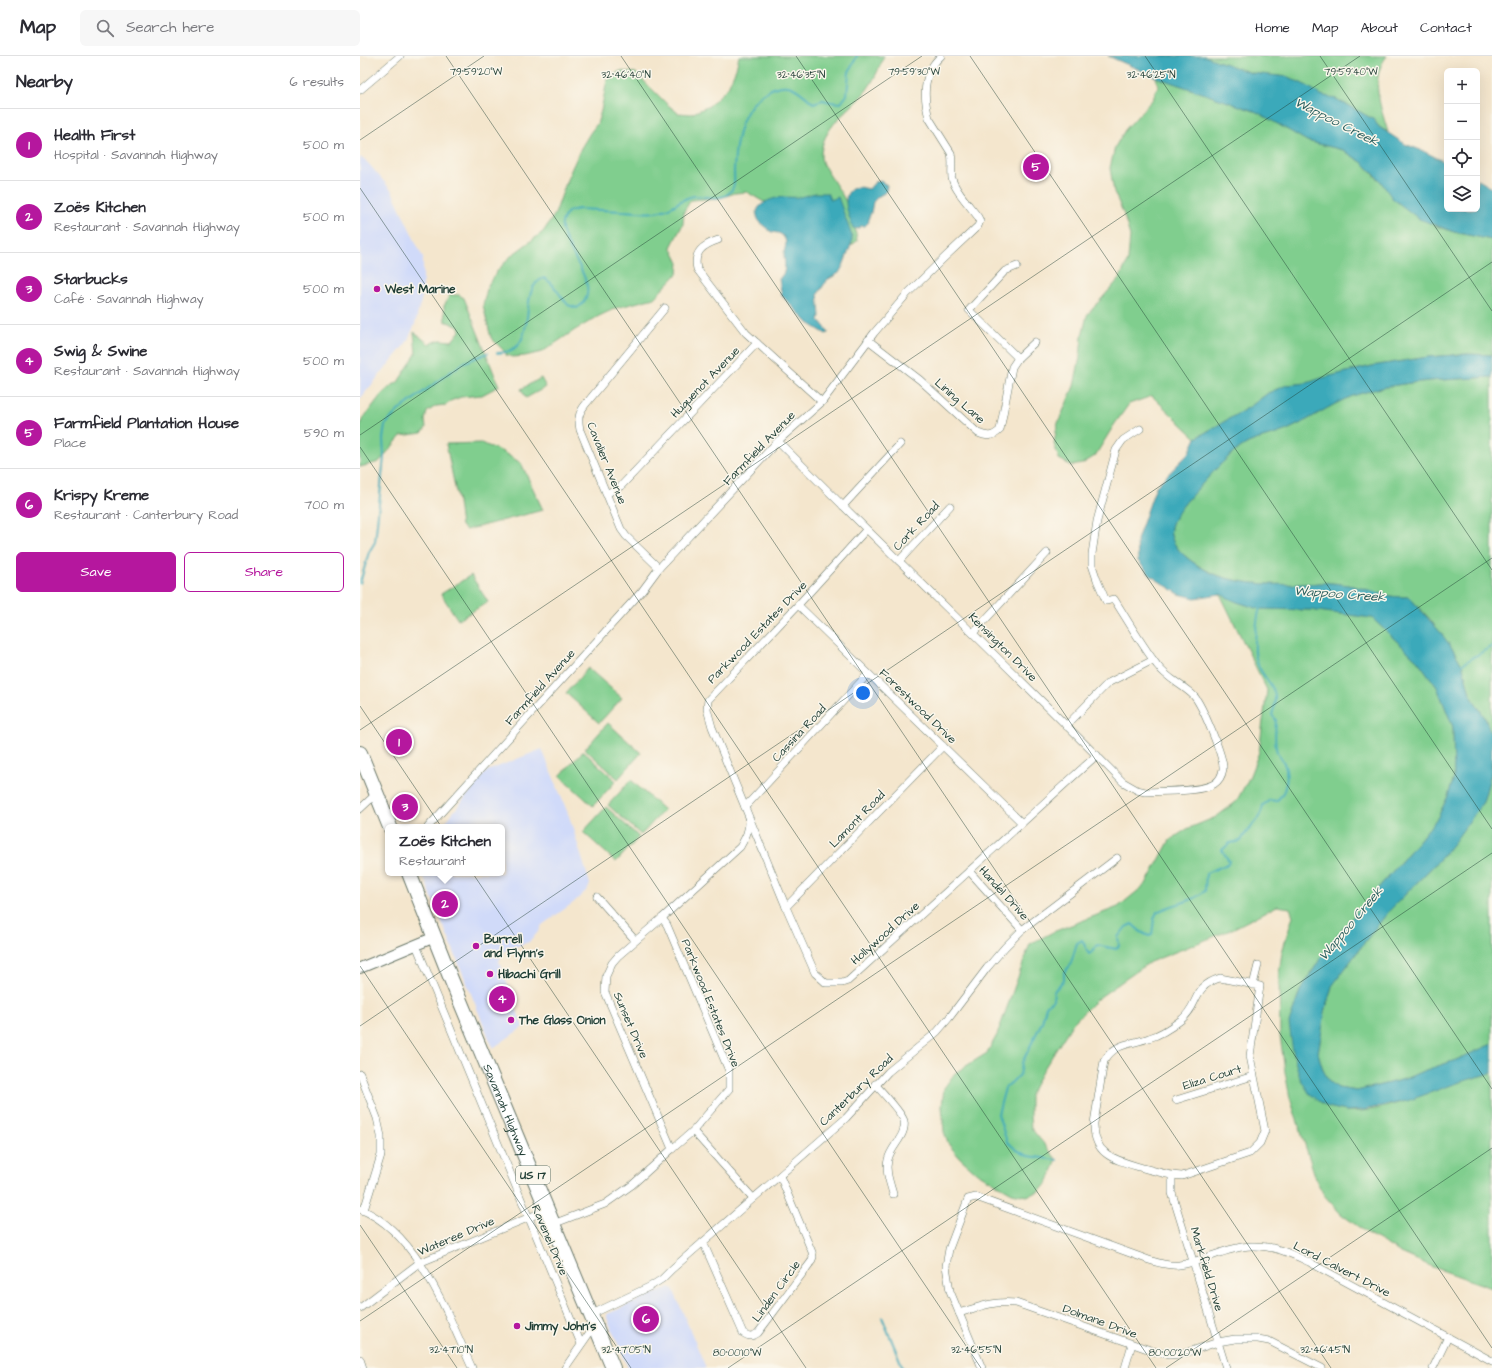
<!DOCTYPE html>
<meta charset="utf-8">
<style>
:root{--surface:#fff;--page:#f7f7f7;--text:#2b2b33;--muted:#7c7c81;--line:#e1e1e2;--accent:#b5179e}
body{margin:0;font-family:"Architects Daughter",sans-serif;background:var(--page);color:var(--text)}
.controls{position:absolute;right:12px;top:12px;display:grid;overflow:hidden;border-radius:6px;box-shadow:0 4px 16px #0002}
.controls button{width:36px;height:36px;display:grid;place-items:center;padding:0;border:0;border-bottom:1px solid var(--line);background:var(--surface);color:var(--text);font:20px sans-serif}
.you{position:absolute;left:503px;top:637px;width:14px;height:14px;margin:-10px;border:3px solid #fff;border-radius:50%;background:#1a73e8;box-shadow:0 0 0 6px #1a73e833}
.badge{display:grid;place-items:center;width:26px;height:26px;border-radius:50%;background:var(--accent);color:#fff;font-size:13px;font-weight:700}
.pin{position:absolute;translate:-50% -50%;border:2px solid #fff;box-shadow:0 1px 4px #0006}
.popup{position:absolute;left:25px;top:768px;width:120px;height:52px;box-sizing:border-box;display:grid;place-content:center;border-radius:6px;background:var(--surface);filter:drop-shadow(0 1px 3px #0005);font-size:13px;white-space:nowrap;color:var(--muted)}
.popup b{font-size:15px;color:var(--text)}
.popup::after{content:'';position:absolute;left:50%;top:100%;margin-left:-8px;border:8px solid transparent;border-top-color:var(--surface)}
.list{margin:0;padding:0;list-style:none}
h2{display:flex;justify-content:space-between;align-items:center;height:52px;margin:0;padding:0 16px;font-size:17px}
h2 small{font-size:13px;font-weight:400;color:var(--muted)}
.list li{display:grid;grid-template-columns:26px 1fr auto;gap:12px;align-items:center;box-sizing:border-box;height:72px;padding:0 16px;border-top:1px solid var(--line)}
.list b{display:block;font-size:15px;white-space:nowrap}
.list p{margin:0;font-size:13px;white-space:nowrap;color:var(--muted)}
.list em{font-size:13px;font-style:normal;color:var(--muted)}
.actions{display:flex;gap:8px;padding:12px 16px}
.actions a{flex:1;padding:9px 0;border:1px solid var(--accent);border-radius:6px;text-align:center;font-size:14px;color:var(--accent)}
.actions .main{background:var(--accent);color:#fff}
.icon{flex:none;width:22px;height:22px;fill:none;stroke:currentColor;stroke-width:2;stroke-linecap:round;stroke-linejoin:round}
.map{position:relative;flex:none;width:1132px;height:1312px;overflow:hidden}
header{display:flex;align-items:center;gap:24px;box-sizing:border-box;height:56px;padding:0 20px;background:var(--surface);border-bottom:1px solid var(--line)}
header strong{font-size:19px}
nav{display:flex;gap:22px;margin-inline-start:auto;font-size:14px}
.search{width:280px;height:36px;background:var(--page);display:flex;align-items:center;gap:10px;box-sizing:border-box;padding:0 14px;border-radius:6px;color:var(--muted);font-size:15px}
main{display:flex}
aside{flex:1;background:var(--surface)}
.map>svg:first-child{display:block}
.built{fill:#d0daf9}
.green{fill:#80ce8e;stroke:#508661}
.water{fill:#3ba9ba;stroke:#2d7377}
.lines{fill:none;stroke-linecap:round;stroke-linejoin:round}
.stream{stroke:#3ba9ba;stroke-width:2}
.street-casing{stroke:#6a786a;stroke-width:8}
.secondary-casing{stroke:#6a786a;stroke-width:12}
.highway-casing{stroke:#6a786a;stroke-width:16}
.street{stroke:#fff;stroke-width:7}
.secondary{stroke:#fff;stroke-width:10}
.highway{stroke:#fff;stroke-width:14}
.ticks{fill:none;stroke:#1f3d34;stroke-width:1;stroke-opacity:0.45}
.poi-dot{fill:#b5179e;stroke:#fbf7ec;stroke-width:1.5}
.labels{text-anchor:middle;stroke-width:3;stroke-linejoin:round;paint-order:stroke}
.shield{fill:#fbf7ec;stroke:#61756b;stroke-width:1}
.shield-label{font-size:11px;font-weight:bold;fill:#1f3d34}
.poi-label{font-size:12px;font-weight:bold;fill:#1f3d34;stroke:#fbf7ec;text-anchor:start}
.street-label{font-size:12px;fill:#1f3d34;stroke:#fbf7ec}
.water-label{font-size:13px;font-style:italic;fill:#275d5c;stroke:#fbf7ec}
.ticks-label{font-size:10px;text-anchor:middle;fill:#1f3d34;stroke:#fbf7ec;stroke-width:3;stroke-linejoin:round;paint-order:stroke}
</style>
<header>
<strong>Map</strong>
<div class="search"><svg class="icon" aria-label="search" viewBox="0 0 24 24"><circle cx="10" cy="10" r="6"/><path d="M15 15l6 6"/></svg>Search here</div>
<nav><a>Home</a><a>Map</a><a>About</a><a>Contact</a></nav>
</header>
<main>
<aside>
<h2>Nearby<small>6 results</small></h2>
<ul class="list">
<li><span class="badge">1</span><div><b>Health First</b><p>Hospital · Savannah Highway</p></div><em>500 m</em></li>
<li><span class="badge">2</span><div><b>Zoës Kitchen</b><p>Restaurant · Savannah Highway</p></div><em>500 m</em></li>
<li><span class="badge">3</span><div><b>Starbucks</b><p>Café · Savannah Highway</p></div><em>500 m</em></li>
<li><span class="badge">4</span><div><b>Swig &amp; Swine</b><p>Restaurant · Savannah Highway</p></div><em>500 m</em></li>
<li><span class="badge">5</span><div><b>Farmfield Plantation House</b><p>Place</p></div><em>590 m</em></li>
<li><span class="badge">6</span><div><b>Krispy Kreme</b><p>Restaurant · Canterbury Road</p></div><em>700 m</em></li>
</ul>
<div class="actions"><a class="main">Save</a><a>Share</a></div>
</aside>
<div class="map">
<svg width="1132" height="1312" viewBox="0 0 1132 1312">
<rect width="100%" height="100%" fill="#fbf7ec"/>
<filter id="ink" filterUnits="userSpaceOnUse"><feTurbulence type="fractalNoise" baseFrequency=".025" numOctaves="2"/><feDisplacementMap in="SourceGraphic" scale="8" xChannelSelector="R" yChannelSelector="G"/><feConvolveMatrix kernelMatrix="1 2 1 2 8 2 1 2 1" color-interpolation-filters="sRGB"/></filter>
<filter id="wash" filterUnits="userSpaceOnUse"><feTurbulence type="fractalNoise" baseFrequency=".012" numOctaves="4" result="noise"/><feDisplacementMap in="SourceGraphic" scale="16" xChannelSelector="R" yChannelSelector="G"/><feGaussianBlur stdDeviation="0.9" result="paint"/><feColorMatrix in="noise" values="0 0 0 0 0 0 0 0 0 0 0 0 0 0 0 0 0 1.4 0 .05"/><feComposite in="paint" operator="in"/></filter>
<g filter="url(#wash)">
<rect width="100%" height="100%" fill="#f4e6cd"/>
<!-- built -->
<g class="built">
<polygon points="0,101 8,107 32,135 63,202 63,237 55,268 47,286 0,343"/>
<polygon points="182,693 209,760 230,828 228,833 213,847 182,869 179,875 169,886 146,894 142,899 139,905 163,971 133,992 62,817 142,817 142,771 81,771 127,715"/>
<polygon points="310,1231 313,1233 346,1312 268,1312 247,1262 247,1258"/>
</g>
<!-- green -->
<g class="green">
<path d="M379 0H524C519 13 514 24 506 35 489 56 460 71 461 102 462 110 481 135 485 144 493 157 495 170 497 185L482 196 421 151 402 145 387 136 375 137 360 142 331 144 324 155 323 168 311 191 319 207 318 217 294 242 256 252 239 260 215 274 182 296 165 300 152 301 146 299V297L131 282 123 249 128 229 138 214 152 199 183 176 195 158 208 121 221 92 230 77 237 68 241 55 247 24 260 15 276 17 308 49 318 57 331 58 349 50 368 31 376 13Z"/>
<path d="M844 0H1027C1009 22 1021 52 1028 76L1019 71 1013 63 976 43 961 39 947 30 928 21 891 17Z"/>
<polygon points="796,21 897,56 947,85 983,94 1003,107 1018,123 1075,170 1094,176 1132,184 1132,299 1107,298 1068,301 1012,310 962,322 947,327 927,329 908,337 891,350 836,382 792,340 769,348 754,369 735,400 722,408 712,410 699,403 694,388 696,375 698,367 714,330 720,301 722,281 727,259 760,222 768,204 770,180 763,156 754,136 750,112 755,91 765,74 793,43 798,30"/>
<polygon points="90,239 99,239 104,242 139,330 122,339 101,341 93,344 86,349 76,350 67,356 65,364 66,372 62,377 41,380 19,406 0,411 0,371 2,364 21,339 31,330 38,326 56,298 54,276 69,288 80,284 92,285 100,275 99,271 85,265 84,250"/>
<path d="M1132 321V681L1125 662 1110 638 1103 611 1094 595 1069 562 1049 541C1043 541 1036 541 1030 540 1011 535 991 528 971 527 962 526 954 528 945 528 918 529 886 529 860 520 842 514 806 493 811 471 814 457 833 438 843 427 855 413 871 396 888 387 902 381 917 379 931 372 955 361 976 344 1002 337 1044 324 1088 324 1132 321Z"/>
<polygon points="181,322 186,331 166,342 161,333"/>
<polygon points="121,387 141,395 161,407 183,454 106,474 101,470 98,446 86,388"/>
<polygon points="111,519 128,546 98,564 81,538"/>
<path d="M860 538 877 546 899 553 950 554 1012 562 1058 605 1077 631 1093 671 1094 722 1088 740 1078 761 1057 787 969 889 940 935 935 950 930 967 935 1005 968 1051C974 1052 980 1054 986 1055 1012 1058 1048 1044 1073 1035 1092 1028 1112 1022 1132 1017V1232L1073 1211 1041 1197 1007 1177 981 1158 964 1139 957 1126 930 1042 925 1016 920 979 919 917 922 896 933 860 930 852 917 850 868 875 790 906 737 943 713 967 680 1019 670 1039V1060L671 1072 697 1104 687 1127 680 1135 667 1140 652 1137 617 1117 600 1102 589 1089 584 1076 582 1050 584 1032 595 1017 627 997 637 979 670 888 693 876 758 851 786 828 810 784 827 773 856 761 876 746 889 722 899 696 907 634Z"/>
<polygon points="228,612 262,642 239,667 206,637"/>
<polygon points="248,667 281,697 258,723 225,693"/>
<polygon points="223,695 256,725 233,750 200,720"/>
<polygon points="1132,705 1132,988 1096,1004 1063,1015 1045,1023 997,1035 978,1032 969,1025 963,1014 958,997 965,956 972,930 1013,875 1030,854 1082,801 1123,746 1131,717"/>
<polygon points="271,724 304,754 281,779 248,749"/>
<polygon points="246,751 279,781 256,806 223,776"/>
</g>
<!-- water -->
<g class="water">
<polygon points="748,0 844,0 891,17 928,21 947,30 961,39 976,43 1013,63 1019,71 1045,88 1063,95 1087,107 1087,153 1117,153 1117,123 1132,132 1132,184 1094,176 1059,163 1032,142 1019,123 1003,107 983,94 947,85 897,56 796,21"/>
<path d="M520 125 527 129 526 136 519 140 513 146 511 157 508 163 509 166 505 170H501L497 173 493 172C489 161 479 138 494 132 498 130 504 132 509 133L515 126Z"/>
<path d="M455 137H467L471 144 478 141 492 180V186L483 210 479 217 467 224 458 238 460 260 459 264 468 275V277L466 278 448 267 422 240 419 223C421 221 423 218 424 216 426 209 424 204 424 197 425 191 428 186 423 180 419 176 416 177 412 176 409 175 407 172 405 171 388 157 400 146 416 142 424 140 432 142 440 141 445 140 450 138 455 137Z"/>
<path d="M1107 298 1132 299V321C1088 324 1044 324 1002 337 976 344 955 361 931 372 917 379 902 381 888 387 871 396 856 413 843 427 833 438 814 457 811 471 806 493 842 514 859 520 886 529 918 529 945 528 954 528 962 526 971 527 991 528 1011 535 1030 540 1036 541 1043 541 1049 541L1081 577 1094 595 1103 611 1110 638 1125 662 1132 681 1131 717 1123 746 1095 785 1082 801 1030 854 1013 875 972 930 965 956 958 997 963 1014 969 1025 978 1032 997 1035 1045 1023 1063 1015 1096 1004 1132 988V1017L1103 1025 1047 1045 1003 1054 986 1055 968 1051 959 1045 949 1037 940 1022 935 1005 932 989 929 967 940 935 969 889 1057 787 1078 761 1088 740 1094 722 1093 671 1077 631 1058 605 1012 562 950 554 899 553 877 546 860 538 835 542 819 538 791 520 778 505 777 484 796 430 829 397 836 382 891 350 908 337 927 329 947 327 962 322 1012 310 1068 301Z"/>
</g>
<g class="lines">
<!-- stream -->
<g class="stream">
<path d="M137 297C184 296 154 232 184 222L191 227 208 249 217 252C247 234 203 194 202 171 201 165 205 159 209 155L219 153C233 154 247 154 261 155 275 155 291 159 304 154 315 151 321 142 334 140 344 139 360 146 369 137 376 132 374 121 374 114 375 86 380 52 406 36 427 23 437 32 453 47L463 44 471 46 481 47 487 39 489 16 497 0"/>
<polyline points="0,527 9,496 15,486 24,401 23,383 25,369 38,355 86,319 105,306 128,297"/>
<polyline points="1101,609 1132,590"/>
<path d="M697 1104 668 1100 657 1094 647 1086 638 1058 645 1032 660 1019 662 1007 682 966 686 950 693 944 694 935 704 924V916L710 910 717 887 722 884 729 898 732 896 737 889 756 893 759 890 758 881 766 871 772 868 781 876 789 880 792 879 794 863 797 856C812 848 831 847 845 835L846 817 868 808 869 805 862 794 870 787 881 785C888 770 901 765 903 749L910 744 916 745C927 737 929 719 924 707 922 703 918 700 917 696 914 686 915 675 916 664L912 659C923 626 901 628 896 602 893 592 897 561 900 552"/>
<polyline points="522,1261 543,1312"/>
</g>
</g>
</g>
<g filter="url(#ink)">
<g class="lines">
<!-- street casing -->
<g class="street-casing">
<g id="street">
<polyline points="0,34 40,0"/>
<path d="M358 184C343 189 333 196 337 213L386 277 462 346"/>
<polyline points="657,210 645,215 609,254 658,302"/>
<path d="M508 284 560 324 618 377C627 381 633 381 640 374L652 311 658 302 675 286"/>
<path d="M418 385C532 500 649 611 763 726L777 734 785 736C802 735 841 736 854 728 859 725 862 719 863 713 864 701 842 649 834 640 822 628 807 623 797 609 781 588 768 565 754 543L746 545 737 524 732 509V498L737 465 756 394 763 384 780 373"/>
<polyline points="246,438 261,430 397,287"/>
<polyline points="483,450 540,388"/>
<polyline points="506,474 438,549 348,644 347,653 352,671 426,851 455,917 466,927 482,927 488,925 737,699"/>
<polyline points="539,505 590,450"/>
<path d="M299 512 266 480 261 473 220 374C218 363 218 358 225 349L305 252"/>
<polyline points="438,549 662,767"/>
<polyline points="613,577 687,497"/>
<polyline points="706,670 748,627 793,604"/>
<polyline points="385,751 508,618"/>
<polyline points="0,753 16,738"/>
<path d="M68 771 282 535 299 512 418 385 462 346 514 277 547 238 585 201 618 170 620 165 618 161C611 151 594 134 592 122 591 114 593 106 591 97L569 62C563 40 563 16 581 0"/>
<polyline points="609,815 662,874"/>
<polyline points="237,841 275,884"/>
<polyline points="426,851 583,690"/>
<polyline points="56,889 221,1288"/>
<path d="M860 922 900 930 890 1000 905 1075 900 1087 890 1097 822 1120C808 1120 796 1115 783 1112 756 1104 733 1100 734 1067L744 1005C756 986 770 989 789 982 800 979 812 971 821 964 840 949 831 931 860 922Z"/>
<polyline points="893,929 898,909"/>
<polyline points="0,1018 17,1062 21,1080 21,1099 4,1154"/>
<path d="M515 1028C522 1036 542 1057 544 1065 547 1080 530 1091 528 1104 525 1115 530 1127 533 1138"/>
<polyline points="816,1044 893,1020"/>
<polyline points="333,1075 393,1142"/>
<path d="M312 1093 245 936 246 920 252 907 258 900 302 862 380 791C385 782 389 776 389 765"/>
<polyline points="812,1120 812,1137 866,1312"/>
<path d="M0 1153C58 1176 88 1259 112 1312"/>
<polyline points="193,1168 245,1148 272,1129 312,1093 333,1075 369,1033 369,1015 307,869 302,862"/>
<path d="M343 1186 383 1277C389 1281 392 1281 398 1277L451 1206 453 1201 452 1196 420 1120"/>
<polyline points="0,1252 59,1207 187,1154"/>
<path d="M599 1257C621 1250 633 1245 656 1247L793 1295 809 1299 822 1298 858 1286 875 1283H898L909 1285 962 1312"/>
<polyline points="230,1259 291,1230 302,1223 312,1213 486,1062 528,1016 577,976 589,962 627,912 645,891 662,874 757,802"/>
<polyline points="0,1303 3,1312"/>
<polyline points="205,1312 235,1269"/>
<path d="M622 1312 590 1235 586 1210 589 1193 608 1143 616 1141 789 1204C798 1207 809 1210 819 1209 843 1206 866 1191 891 1190 912 1189 930 1197 949 1206L1132 1305"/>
<polyline points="765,1312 772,1288"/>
<polyline points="1073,1312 1088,1281"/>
</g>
</g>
<!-- secondary casing -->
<g class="secondary-casing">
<polyline id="secondary" points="0,912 75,881"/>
</g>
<!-- highway casing -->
<g class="highway-casing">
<g id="highway">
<polyline points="0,697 30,771"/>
<path id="s1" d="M49 817 91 923 253 1312"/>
</g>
</g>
<!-- street -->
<use href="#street" class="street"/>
<!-- secondary -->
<use href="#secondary" class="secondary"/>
<!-- highway -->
<use href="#highway" class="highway"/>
</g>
</g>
<!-- ticks -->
<path class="ticks" d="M86 0 971 1312M261 0 1132 1292M436 0 1132 1033M610 0 1132 773M785 0 1132 514M960 0 1132 255M0 84 124 0M0 132 796 1312M0 379 562 0M0 391 621 1312M0 650 446 1312M0 674 1000 0M0 910 271 1312M0 970 1132 206M0 1169 97 1312M0 1265 1132 502M368 1312 1132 797M806 1312 1132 1092"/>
<!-- markers -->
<g class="poi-dot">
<circle cx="17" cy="233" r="4"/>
<circle cx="116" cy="890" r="4"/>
<circle cx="130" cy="918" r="4"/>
<circle cx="151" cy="964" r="4"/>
<circle cx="157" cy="1270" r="4"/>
</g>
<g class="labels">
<!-- shield labels -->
<rect class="shield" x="156" y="1110" width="34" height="18" rx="3"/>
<g class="shield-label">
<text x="173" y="1123">US 17</text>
</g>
<!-- poi labels -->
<g class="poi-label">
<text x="25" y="237">West Marine</text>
<text x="124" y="887">Burrell<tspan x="124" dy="14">and Flynn's</tspan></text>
<text x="138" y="922">Hibachi Grill</text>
<text x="159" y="968">The Glass Onion</text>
<text x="165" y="1274">Jimmy John's</text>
</g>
<!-- street labels -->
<g class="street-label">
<text transform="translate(345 326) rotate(-46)" y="4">Huguenot Avenue</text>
<text transform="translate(600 345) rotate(41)" y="4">Lining Lane</text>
<text transform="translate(399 392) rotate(-46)" y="4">Farmfield Avenue</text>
<text transform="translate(247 407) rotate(68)" y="4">Cavalier Avenue</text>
<text transform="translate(556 470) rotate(-47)" y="4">Cork Road</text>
<text transform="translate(397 576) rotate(-46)" y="4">Parkwood Estates Drive</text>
<text transform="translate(643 591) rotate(45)" y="4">Kensington Drive</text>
<text transform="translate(180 631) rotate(-48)" y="4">Farmfield Avenue</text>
<text transform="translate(558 650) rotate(44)" y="4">Forestwood Drive</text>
<text transform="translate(439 677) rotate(-47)" y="4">Cassina Road</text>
<text transform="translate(497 763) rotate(-46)" y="4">Lamont Road</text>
<text transform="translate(644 837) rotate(48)" y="4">Handel Drive</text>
<text transform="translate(525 877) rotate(-42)" y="4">Hollywood Drive</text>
<text transform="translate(351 947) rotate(68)" y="4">Parkwood Estates Drive</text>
<text transform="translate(271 969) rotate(67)" y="4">Sunset Drive</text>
<text transform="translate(852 1021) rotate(-17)" y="4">Eliza Court</text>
<text transform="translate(496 1034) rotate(-44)" y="4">Canterbury Road</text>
<text dy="4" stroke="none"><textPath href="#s1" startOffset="256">Savannah Highway</textPath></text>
<text transform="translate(96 1180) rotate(-23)" y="4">Wateree Drive</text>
<text transform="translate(190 1184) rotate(67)" y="4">Ravenel Drive</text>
<text transform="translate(847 1213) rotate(73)" y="4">Markfield Drive</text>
<text transform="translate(982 1213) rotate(27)" y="4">Lord Calvert Drive</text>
<text transform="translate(416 1235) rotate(-54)" y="4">Linden Circle</text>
<text transform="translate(740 1265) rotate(20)" y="4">Dolmane Drive</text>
</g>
<!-- water labels -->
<g class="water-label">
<text transform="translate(977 65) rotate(27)" y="5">Wappoo Creek</text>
<text transform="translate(980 537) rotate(4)" y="5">Wappoo Creek</text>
<text transform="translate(990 867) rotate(-50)" y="5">Wappoo Creek</text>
</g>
</g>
<g class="ticks-label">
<text x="116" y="19">79°59'20"W</text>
<text x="554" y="19">79°59'30"W</text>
<text x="991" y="19">79°59'40"W</text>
<text x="266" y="22">32°46'40"N</text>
<text x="441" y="22">32°46'35"N</text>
<text x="791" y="22">32°46'25"N</text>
<text x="91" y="1297">32°47'10"N</text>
<text x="266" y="1297">32°47'05"N</text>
<text x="616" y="1297">32°46'55"N</text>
<text x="965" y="1297">32°46'45"N</text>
<text x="377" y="1300">80°00'10"W</text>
<text x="815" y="1300">80°00'20"W</text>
</g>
</svg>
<div class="controls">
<button>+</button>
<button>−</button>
<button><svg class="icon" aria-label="locate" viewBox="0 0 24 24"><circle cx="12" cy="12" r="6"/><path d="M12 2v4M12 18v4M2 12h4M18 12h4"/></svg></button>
<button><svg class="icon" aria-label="layers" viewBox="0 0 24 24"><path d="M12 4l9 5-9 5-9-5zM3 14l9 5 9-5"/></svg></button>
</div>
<div class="you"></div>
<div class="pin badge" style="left:39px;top:686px">1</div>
<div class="pin badge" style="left:85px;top:848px">2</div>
<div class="popup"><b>Zoës Kitchen</b>Restaurant</div>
<div class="pin badge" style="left:45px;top:751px">3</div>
<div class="pin badge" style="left:142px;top:943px">4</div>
<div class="pin badge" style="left:676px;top:111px">5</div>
<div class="pin badge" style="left:286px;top:1263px">6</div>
</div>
</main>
